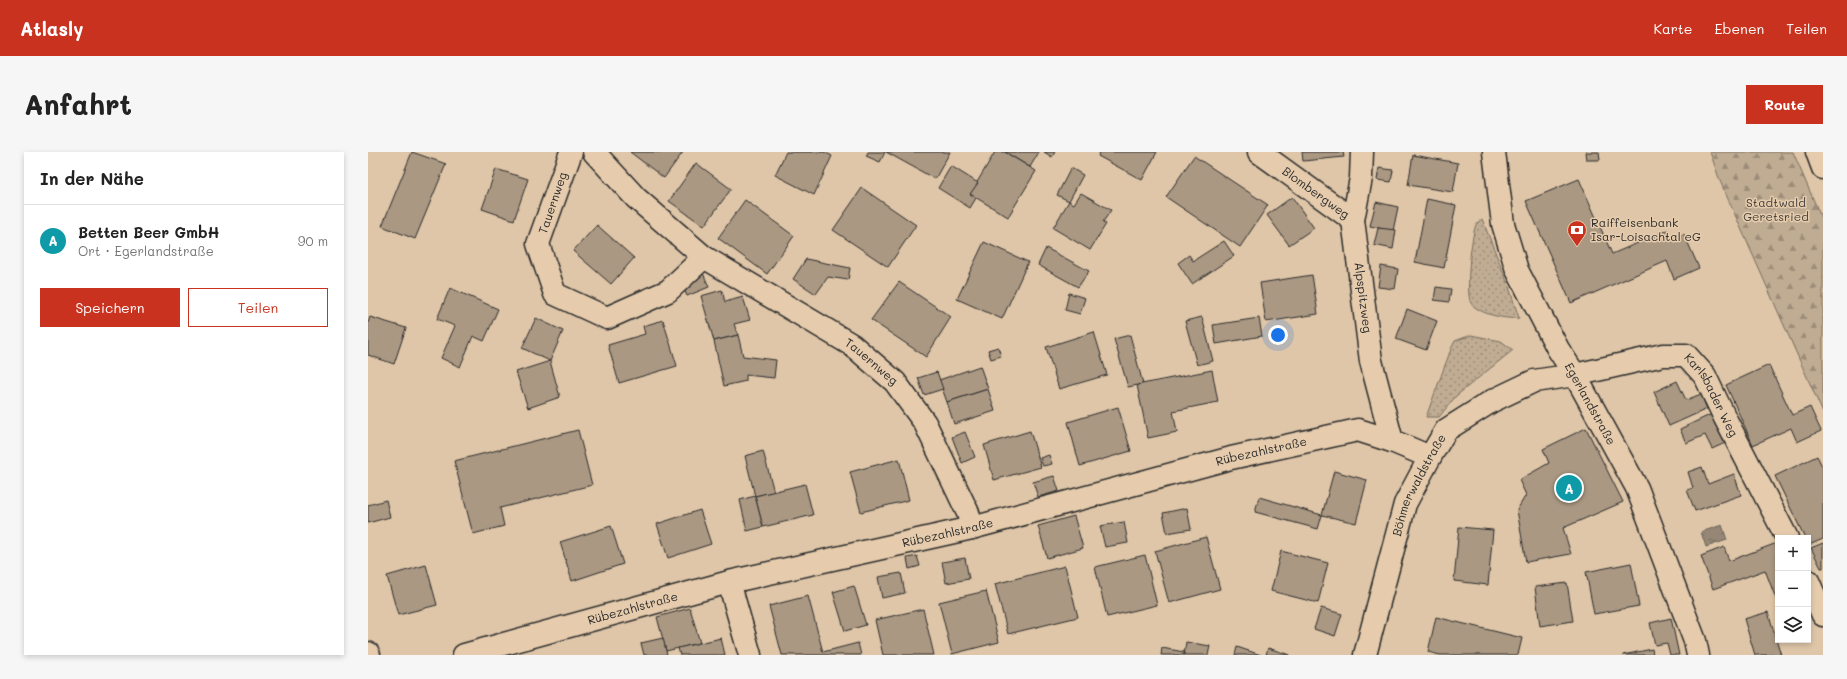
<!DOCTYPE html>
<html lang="de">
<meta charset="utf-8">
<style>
:root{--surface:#fff;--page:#f6f6f6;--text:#222;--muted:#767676;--line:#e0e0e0;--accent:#c8321e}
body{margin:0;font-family:Mali,sans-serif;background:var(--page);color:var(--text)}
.controls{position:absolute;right:12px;bottom:12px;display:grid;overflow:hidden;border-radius:0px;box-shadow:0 2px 6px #0003}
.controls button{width:36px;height:36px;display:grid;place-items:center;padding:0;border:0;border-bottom:1px solid var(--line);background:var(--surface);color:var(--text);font:20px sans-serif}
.you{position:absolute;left:910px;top:183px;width:14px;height:14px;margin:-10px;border:3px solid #fff;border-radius:50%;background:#1a73e8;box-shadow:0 0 0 6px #1a73e833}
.badge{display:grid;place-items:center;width:26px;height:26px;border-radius:50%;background:var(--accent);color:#fff;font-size:13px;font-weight:700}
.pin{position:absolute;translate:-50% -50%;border:2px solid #fff;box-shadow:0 1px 4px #0006}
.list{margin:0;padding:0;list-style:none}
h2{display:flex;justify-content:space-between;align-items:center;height:52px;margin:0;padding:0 16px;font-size:17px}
h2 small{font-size:13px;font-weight:400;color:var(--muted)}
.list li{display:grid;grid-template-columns:26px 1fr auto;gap:12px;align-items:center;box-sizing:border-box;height:72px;padding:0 16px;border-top:1px solid var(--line)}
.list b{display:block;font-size:15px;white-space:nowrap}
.list p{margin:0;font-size:13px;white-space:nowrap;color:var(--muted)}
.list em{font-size:13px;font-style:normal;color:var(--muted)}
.actions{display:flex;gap:8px;padding:12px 16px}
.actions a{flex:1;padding:9px 0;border:1px solid var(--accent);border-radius:0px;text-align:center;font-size:14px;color:var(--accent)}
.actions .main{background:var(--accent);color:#fff}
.icon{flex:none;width:22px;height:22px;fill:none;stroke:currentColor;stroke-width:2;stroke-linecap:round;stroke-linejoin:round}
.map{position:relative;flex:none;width:1455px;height:503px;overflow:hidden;border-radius:0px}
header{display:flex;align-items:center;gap:24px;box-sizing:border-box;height:56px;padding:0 20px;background:var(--accent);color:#fff}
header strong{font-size:19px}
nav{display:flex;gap:22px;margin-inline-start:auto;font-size:14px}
.intro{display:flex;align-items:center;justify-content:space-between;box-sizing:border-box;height:96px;padding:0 24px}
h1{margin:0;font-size:28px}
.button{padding:10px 18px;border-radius:0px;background:var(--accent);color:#fff;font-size:14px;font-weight:700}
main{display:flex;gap:24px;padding:0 24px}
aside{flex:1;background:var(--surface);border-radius:0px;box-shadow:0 2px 6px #0003}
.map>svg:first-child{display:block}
.grass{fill:url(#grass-dots);stroke:#766c5f}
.forest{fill:url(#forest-firs);stroke:#766c5f}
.water{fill:url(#water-ripples);stroke:#6b6257}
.building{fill:#aa9883;stroke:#2b2b2b}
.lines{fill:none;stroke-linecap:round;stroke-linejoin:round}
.street-casing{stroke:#2b2b2b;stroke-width:25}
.secondary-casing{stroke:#2b2b2b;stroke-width:25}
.primary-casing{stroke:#2b2b2b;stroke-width:25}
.street{stroke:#e6ccad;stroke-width:22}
.secondary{stroke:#e6ccad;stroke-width:22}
.primary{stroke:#e6ccad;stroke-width:22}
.labels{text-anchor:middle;stroke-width:3;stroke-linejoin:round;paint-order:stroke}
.street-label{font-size:12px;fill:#2b2b2b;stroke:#e6ccad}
.park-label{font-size:12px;fill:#413e3b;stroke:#e6ccad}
.poi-label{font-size:12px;fill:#2b2b2b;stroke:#e6ccad;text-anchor:start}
</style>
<header>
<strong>Atlasly</strong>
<nav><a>Karte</a><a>Ebenen</a><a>Teilen</a></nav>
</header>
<div class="intro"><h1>Anfahrt</h1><a class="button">Route</a></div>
<main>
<aside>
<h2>In der Nähe<small></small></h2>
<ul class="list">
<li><span class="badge" style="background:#0f9aa8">A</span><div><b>Betten Beer GmbH</b><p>Ort · Egerlandstraße</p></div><em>90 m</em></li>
</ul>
<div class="actions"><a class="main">Speichern</a><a>Teilen</a></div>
</aside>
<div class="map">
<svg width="1455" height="503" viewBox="0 0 1455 503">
<defs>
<pattern id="grass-dots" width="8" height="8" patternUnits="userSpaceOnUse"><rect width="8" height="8" fill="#c0ac93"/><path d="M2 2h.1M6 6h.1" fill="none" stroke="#9c8c78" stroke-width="1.8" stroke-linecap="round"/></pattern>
<pattern id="forest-firs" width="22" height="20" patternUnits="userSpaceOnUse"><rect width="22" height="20" fill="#c0ac93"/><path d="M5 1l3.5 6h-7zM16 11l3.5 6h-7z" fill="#9c8c78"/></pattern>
<pattern id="water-ripples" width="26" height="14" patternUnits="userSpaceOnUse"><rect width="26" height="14" fill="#958675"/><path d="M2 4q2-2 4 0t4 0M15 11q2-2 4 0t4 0" fill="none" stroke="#7a6e60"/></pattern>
</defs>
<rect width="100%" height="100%" fill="#dfc6a8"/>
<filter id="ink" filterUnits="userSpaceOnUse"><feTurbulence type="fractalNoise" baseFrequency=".025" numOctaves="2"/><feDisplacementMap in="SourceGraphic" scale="8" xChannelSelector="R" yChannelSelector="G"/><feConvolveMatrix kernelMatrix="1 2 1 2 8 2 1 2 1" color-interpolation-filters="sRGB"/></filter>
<g filter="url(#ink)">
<!-- grass -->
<g class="grass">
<path d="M1114 67 1140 132 1151 166C1139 168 1110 162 1103 151 1097 143 1103 79 1109 71 1110 70 1112 69 1114 67Z"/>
<polygon points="1103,183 1133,189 1145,198 1088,244 1071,265 1058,265 1083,197 1087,189"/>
</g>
<!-- forest -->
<polygon class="forest" points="1342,0 1425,0 1455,70 1455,261 1352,29"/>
<!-- water -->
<polygon class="water" points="1354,373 1359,388 1338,395 1333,380"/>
<!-- building -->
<g class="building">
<polygon points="44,0 78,12 47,87 14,74"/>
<polygon points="262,0 315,0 296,26"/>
<polygon points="418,0 456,0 464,4 446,43 407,23"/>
<polygon points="500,0 517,0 512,10 498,4"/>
<polygon points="518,0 582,0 567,27"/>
<polygon points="627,0 637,0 668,19 640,65 602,42"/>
<polygon points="637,0 671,0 662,15"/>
<polygon points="676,0 687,0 684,5"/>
<polygon points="732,0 789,0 774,28 730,4"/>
<polygon points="934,0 975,0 976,5 935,9"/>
<polygon points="1218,0 1231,0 1232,8 1219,8"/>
<polygon points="1045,3 1090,11 1085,40 1040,33"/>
<polygon points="826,4 900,53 872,95 798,45"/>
<polygon points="328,11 363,37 336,74 301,49"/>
<polygon points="583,14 610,31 602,42 608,46 602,56 570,36"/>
<polygon points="703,16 715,23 701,49 689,43"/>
<polygon points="1011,16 1025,18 1023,30 1009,28"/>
<polygon points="128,17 160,27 146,68 114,57"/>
<polygon points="1211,27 1244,102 1300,78 1303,87 1316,82 1331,116 1306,127 1299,109 1203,151 1158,49"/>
<polygon points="494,36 548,73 520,115 465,78"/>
<polygon points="713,41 743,58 735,70 738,72 722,98 685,76 701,49 706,52"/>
<polygon points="924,45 946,76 921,93 899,63"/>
<polygon points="1059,47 1088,53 1076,116 1047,110"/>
<polygon points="377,48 426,84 399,122 350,86"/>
<polygon points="1008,50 1030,55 1025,79 1002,74"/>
<polygon points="229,73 266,106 243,132 205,99"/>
<polygon points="1010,76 1028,78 1025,97 1006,93"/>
<polygon points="856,89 866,104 824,132 810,111 821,103 825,109"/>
<polygon points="616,90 660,110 634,167 589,147"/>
<polygon points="678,96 721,119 710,135 670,113"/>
<polygon points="438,107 482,116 480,128 460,125 448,142 425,127"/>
<polygon points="1013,114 1030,117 1027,137 1010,135"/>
<polygon points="335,121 341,135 319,144 313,131"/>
<polygon points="944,123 950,162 898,170 892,131"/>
<polygon points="531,130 583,165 558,205 503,168"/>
<polygon points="1068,135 1083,137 1081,150 1066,148"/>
<polygon points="82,136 130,157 116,189 105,184 92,215 73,206 87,174 69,167"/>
<polygon points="354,138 357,150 375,145 382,168 366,172 370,183 346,189 333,144"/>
<polygon points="701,141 717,146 712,162 697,158"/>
<polygon points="1039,157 1069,169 1058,198 1028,187"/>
<polygon points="2,165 38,176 26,212 0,203 0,171"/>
<polygon points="834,165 845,209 829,213 817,169"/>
<polygon points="168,166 195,179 182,209 154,196"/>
<polygon points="891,166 894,184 848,192 845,173"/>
<polygon points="295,168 309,214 251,231 240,193 277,182 275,174"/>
<polygon points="726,180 739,223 691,237 678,195"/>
<polygon points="370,183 375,204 408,208 406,226 378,223 378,229 356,234 346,189"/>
<polygon points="762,183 775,232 760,235 746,187"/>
<polygon points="630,195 633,204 623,207 620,198"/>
<polygon points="182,209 192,245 160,256 148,220"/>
<polygon points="1401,213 1424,263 1442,255 1453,279 1429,290 1423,276 1385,293 1358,233"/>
<polygon points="612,214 620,237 579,250 571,228"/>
<polygon points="844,218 850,250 805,259 809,280 780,286 769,233"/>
<polygon points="569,220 575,237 556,243 550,226"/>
<polygon points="1309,229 1318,248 1333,242 1339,257 1301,274 1286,240"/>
<polygon points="620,237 627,259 586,272 579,250"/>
<polygon points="750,255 763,299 712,314 700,270"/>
<polygon points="1344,262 1357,291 1344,297 1337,283 1318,291 1312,277"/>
<polygon points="1218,276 1255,350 1195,376 1203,402 1158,410 1149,358 1158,343 1151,328 1181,311 1175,297"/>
<polygon points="210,278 224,333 132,356 136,374 105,382 86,309"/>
<polygon points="662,279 673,315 626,328 616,293"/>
<polygon points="597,280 607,305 594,311 584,285"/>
<polygon points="395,299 406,340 387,344 377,304"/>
<polygon points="681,303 684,312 675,314 672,306"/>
<polygon points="1449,304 1455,316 1455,387 1441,393 1440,386 1437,386 1407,324"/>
<polygon points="531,307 541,348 493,360 482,320"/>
<polygon points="1334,315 1340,332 1366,322 1373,343 1327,359 1319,338 1325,336 1320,320"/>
<polygon points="966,319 999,328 988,371 954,363"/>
<polygon points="686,324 691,339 670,345 665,330"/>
<polygon points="437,332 445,363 395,375 387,344"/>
<polygon points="387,344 395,375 379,379 372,348"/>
<polygon points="891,345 954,363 950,377 887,360"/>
<polygon points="18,348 22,365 0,371 0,353"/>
<polygon points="819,356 823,377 799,381 795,361"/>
<polygon points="332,358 343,392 300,406 289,372"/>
<polygon points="706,364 715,396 679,406 670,374"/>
<polygon points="756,370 760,391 737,395 732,374"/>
<polygon points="243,374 255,412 204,429 192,390"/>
<polygon points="1091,375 1125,378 1120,433 1086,429"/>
<polygon points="838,385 852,437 801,451 787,399"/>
<polygon points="1409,391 1410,452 1397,418 1345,437 1333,404 1356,395 1361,409"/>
<polygon points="1455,391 1455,416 1453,416 1443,396"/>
<polygon points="913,399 960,411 950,451 903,439"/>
<polygon points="777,403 789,453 739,465 727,415"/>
<polygon points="549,404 552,414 541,417 539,406"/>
<polygon points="597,406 601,427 578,431 574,410"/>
<polygon points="1263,411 1271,454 1226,462 1218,420"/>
<polygon points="58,413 69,453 30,463 19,424"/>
<polygon points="697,414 710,465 640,482 627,432"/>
<polygon points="533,421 537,441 514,446 510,425"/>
<polygon points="1199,431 1205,469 1172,474 1167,435"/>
<polygon points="486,434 498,473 477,479 465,440"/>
<polygon points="618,439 631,490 584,502 571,450"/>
<polygon points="440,444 455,500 490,491 493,503 414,503 401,454"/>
<polygon points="322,456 332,491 298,499 289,465"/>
<polygon points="953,456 974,462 967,484 946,477"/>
<polygon points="555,457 566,503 515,503 507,468"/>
<polygon points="1400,460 1413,503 1387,503 1376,467"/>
<polygon points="1068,465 1154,486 1150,503 1072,503 1060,500"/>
<polygon points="1303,466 1311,503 1302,503 1299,491 1287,493 1282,471"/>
<polygon points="295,486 299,503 276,503 273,491"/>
<polygon points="353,486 357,503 312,503 310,496"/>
<polygon points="818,490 842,494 840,503 816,503"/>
<polygon points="869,495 893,503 867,503"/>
<polygon points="794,496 816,500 816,503 793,503"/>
<polygon points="900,496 922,503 898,503"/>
<polygon points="1284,497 1285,503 1255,503"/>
</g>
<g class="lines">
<!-- street casing -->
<g class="street-casing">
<g id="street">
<polyline points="203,0 170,92 187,142 239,166 300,139 336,105"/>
<path id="s1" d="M226 0 268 46 336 105 484 193 527 230 557 271 600 361 604 376"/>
<path id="s2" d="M891 0 985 68"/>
<path id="s3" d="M994 0 993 26 985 68 1003 209 1024 289"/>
<polyline points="1440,429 1455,463"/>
<polyline points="361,430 382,503"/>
<polyline points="0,501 1,503"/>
<path id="s4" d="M96 503 361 430 604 376 863 306 990 278 1024 289 1062 305"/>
<path id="s5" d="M1330 503 1327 489 1269 336 1207 223 1295 203H1318L1337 224 1357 266 1419 386"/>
</g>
</g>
<!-- secondary casing -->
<g class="secondary-casing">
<g id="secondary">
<path id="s6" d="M997 503 1037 352 1062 305 1078 278 1124 249 1166 229 1207 223 1190 197 1149 118 1135 72 1126 0"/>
</g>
</g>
<!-- primary casing -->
<g class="primary-casing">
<polyline id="primary" points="1449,0 1455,16"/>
</g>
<!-- street -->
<use href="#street" class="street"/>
<!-- secondary -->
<use href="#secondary" class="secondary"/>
<!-- primary -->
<use href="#primary" class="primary"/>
</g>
</g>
<!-- icons -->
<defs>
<g id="bank-pin" transform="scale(1)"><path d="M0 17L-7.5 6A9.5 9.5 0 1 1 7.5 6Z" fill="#c8321e" stroke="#e6ccad"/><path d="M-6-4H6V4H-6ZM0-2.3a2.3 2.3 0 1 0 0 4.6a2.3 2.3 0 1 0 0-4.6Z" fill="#fff"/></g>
</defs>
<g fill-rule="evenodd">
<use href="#bank-pin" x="1209" y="78"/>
</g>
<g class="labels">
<!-- street labels -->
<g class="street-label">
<text dy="4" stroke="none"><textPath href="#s2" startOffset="70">Blombergweg</textPath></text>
<text transform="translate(185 51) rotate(-71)" y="4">Tauernweg</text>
<text dy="4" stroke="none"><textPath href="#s3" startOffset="147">Alpspitzweg</textPath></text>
<text dy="4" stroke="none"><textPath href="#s1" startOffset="350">Tauernweg</textPath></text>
<text dy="4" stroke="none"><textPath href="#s5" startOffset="468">Karlsbader Weg</textPath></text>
<text transform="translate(1222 252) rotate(61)" y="4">Egerlandstraße</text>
<text dy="4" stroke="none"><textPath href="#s4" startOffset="823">Rübezahlstraße</textPath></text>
<text dy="4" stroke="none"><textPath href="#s6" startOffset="179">Böhmerwaldstraße</textPath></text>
<text dy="4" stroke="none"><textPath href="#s4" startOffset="499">Rübezahlstraße</textPath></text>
<text dy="4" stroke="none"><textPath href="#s4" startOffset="175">Rübezahlstraße</textPath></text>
</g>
<!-- park labels -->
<g class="park-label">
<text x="1408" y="55">Stadtwald<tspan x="1408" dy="14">Geretsried</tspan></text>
</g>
<!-- poi labels -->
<g class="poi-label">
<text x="1223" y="75">Raiffeisenbank<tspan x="1223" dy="14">Isar-Loisachtal eG</tspan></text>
</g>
</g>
</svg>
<div class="controls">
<button>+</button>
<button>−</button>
<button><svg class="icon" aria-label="layers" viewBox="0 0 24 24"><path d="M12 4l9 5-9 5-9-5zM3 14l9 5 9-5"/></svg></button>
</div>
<div class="you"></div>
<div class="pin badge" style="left:1201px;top:336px;background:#0f9aa8">A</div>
</div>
</main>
